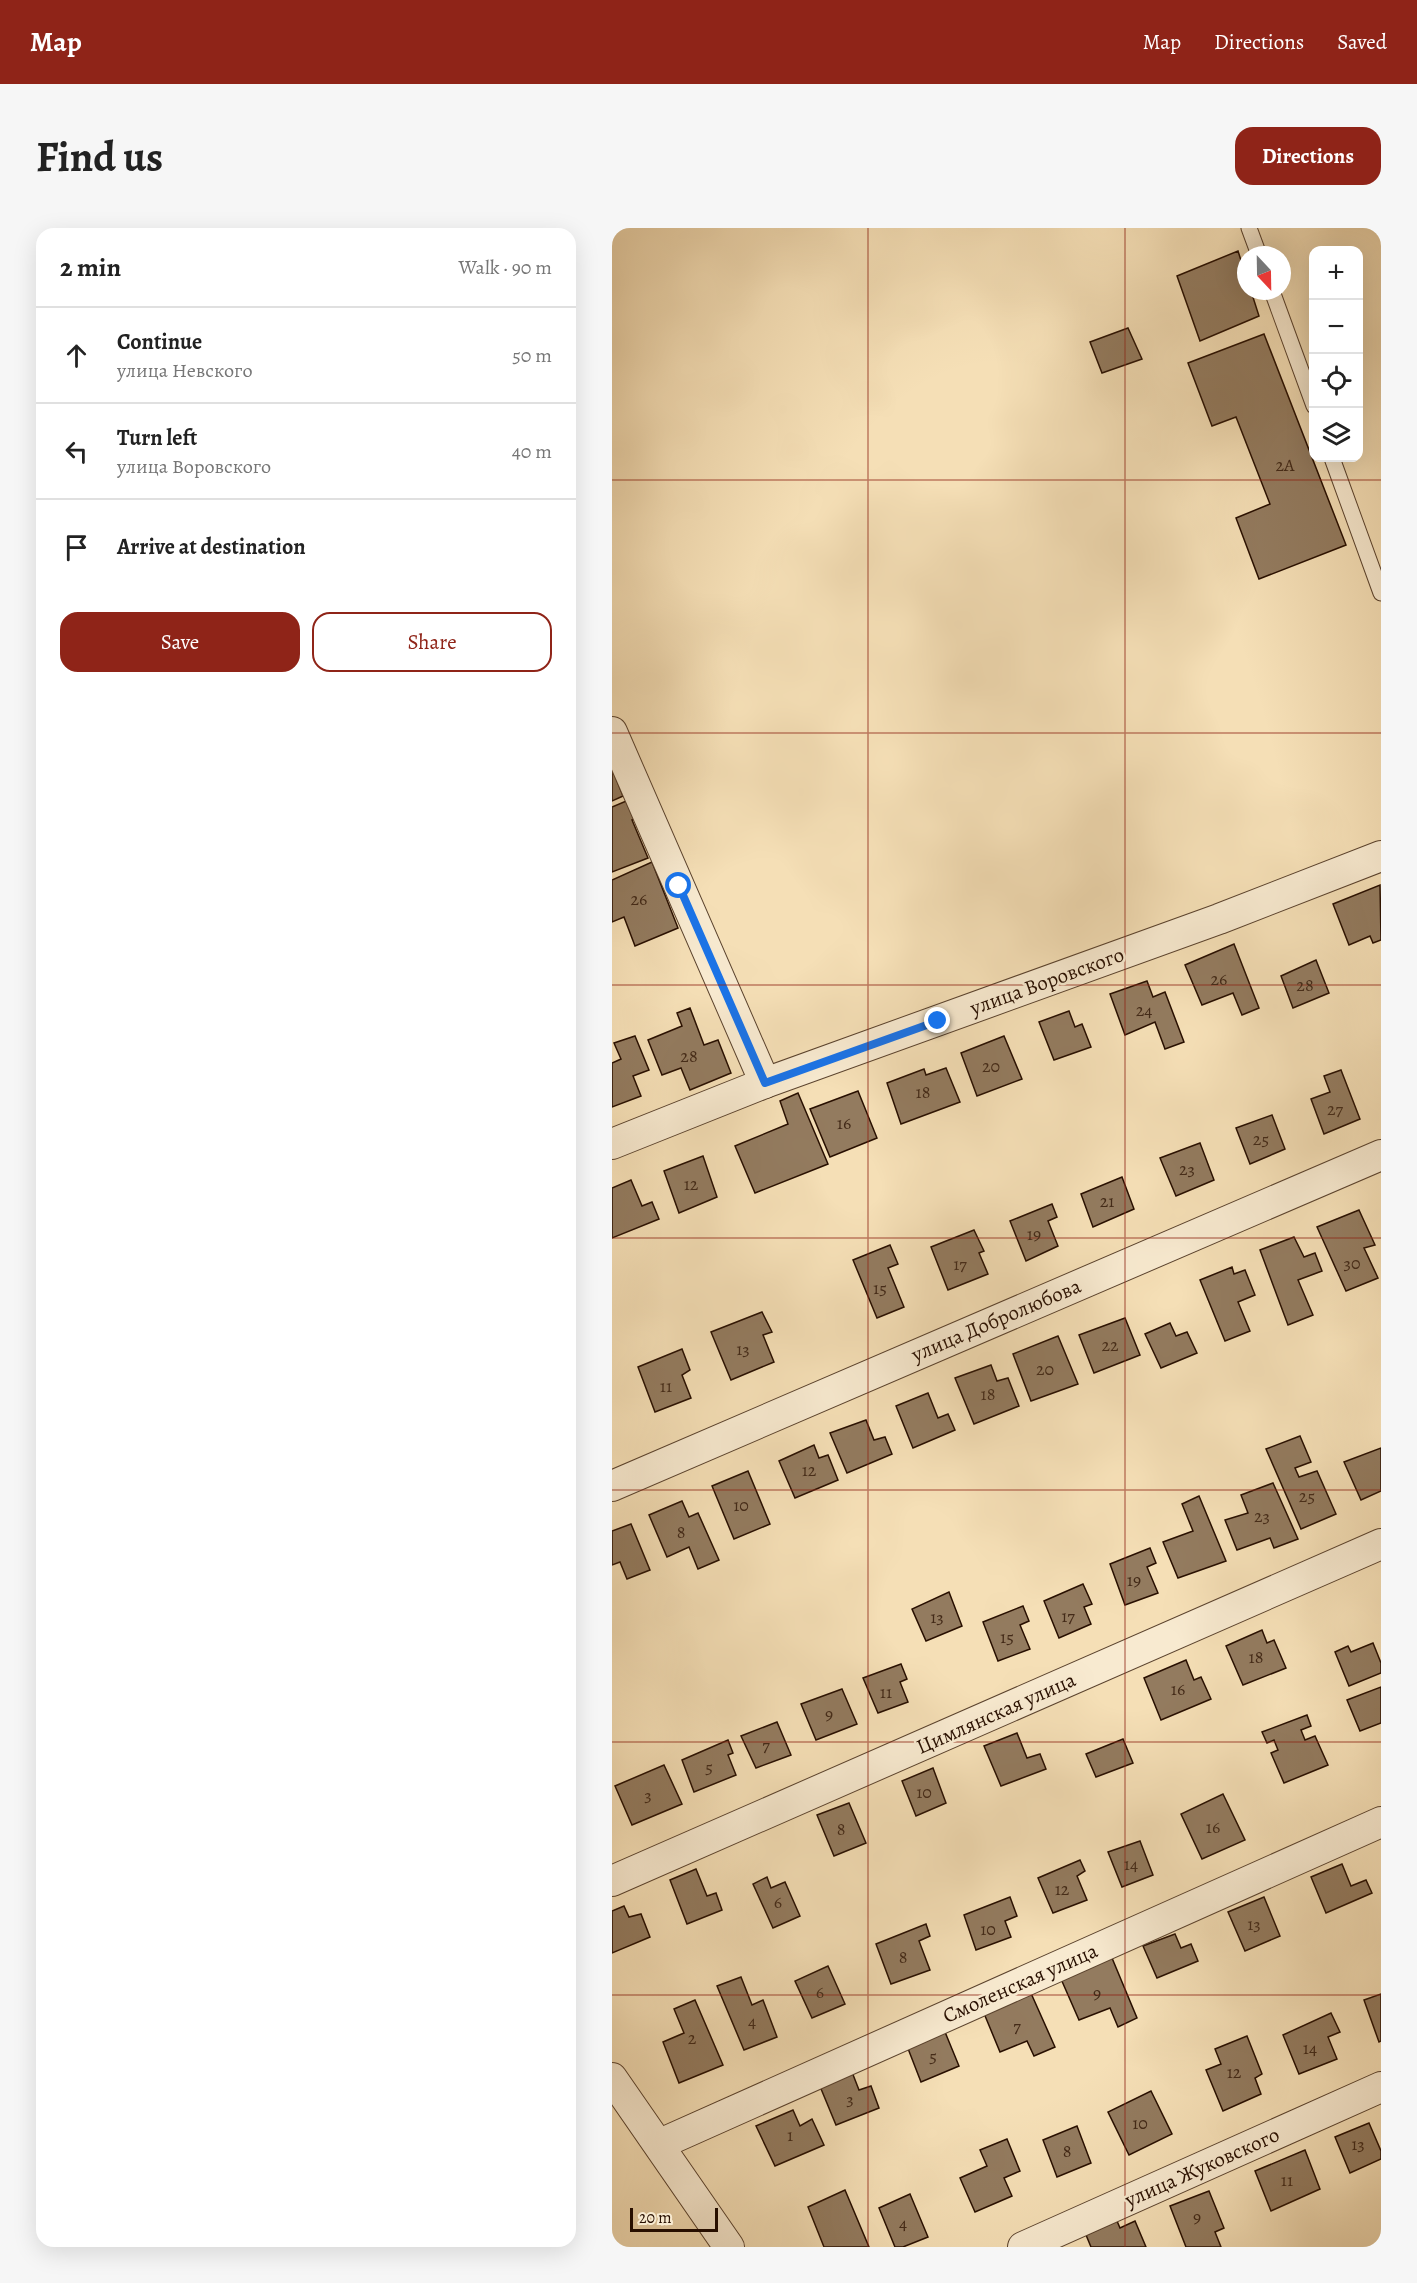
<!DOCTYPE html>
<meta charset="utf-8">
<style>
:root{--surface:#fff;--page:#f6f6f6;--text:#222;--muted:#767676;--line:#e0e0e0;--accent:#8f2418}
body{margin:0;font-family:Alegreya,serif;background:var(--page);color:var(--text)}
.controls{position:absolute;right:18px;top:18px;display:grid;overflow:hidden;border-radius:12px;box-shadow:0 6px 24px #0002}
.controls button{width:54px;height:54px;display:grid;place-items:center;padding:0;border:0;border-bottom:2px solid var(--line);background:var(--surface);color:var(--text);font:30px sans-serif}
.compass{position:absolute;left:625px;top:18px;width:54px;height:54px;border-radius:50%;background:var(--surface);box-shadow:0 6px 24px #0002;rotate:158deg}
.scale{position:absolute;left:18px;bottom:15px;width:88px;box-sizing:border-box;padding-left:6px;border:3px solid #280f00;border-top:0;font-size:16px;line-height:21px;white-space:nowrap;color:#280f00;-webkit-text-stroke:4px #f8ead0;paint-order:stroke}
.stop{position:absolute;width:18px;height:18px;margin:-14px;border:4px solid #1a73e8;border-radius:50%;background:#fff}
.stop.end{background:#1a73e8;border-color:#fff;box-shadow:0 2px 6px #0008}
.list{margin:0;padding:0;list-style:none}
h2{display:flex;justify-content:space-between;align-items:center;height:78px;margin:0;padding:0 24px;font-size:26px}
h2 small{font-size:20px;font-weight:400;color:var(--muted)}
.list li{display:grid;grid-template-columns:39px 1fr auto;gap:18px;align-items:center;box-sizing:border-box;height:96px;padding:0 24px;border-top:2px solid var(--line)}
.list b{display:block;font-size:22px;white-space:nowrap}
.list p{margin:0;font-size:20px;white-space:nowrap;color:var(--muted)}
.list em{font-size:20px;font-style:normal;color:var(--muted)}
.actions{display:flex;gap:12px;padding:18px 24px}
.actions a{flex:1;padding:14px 0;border:2px solid var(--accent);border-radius:18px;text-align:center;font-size:21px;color:var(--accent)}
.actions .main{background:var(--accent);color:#fff}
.icon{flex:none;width:33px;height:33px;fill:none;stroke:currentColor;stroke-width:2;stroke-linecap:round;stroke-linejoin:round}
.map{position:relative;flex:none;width:769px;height:2019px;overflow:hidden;border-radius:18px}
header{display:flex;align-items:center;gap:36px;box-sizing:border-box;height:84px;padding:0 30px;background:var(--accent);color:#fff}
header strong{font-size:28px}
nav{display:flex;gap:33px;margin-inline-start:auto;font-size:21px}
.intro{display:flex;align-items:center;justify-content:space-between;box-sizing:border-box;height:144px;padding:0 36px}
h1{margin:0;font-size:42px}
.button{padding:15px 27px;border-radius:18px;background:var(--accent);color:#fff;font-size:21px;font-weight:700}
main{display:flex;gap:36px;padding:0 36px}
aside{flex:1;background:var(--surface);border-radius:18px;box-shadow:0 6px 24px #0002}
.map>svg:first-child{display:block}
.building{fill:#937b5f;stroke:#280f00;stroke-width:1.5}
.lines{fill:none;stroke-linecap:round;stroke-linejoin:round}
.lane-casing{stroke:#5b432e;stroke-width:17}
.street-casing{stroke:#5b432e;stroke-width:32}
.lane{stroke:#f8ead0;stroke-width:15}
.street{stroke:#f8ead0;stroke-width:30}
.route{stroke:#1a73e8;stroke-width:8}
.grid{fill:none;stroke:#8f2418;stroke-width:1.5;stroke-opacity:0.55}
.labels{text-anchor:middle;stroke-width:5;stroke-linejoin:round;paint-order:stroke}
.number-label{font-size:18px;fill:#432a18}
.street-label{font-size:21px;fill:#280f00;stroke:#f8ead0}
</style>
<header>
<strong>Map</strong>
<nav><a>Map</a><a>Directions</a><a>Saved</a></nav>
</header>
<div class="intro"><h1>Find us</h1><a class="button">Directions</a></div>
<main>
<aside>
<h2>2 min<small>Walk · 90 m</small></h2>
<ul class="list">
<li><svg class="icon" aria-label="ahead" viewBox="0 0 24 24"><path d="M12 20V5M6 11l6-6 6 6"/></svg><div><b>Continue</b><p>улица Невского</p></div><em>50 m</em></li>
<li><svg class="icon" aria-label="left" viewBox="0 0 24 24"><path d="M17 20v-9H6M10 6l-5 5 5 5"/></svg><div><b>Turn left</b><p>улица Воровского</p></div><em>40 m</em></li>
<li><svg class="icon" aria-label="arrive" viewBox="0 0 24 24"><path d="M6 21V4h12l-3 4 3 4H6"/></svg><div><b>Arrive at destination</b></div></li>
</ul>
<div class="actions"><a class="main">Save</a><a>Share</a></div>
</aside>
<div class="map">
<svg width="769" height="2019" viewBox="0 0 769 2019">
<rect width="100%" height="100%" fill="#f5dfb6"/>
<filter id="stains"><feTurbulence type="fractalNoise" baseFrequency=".00333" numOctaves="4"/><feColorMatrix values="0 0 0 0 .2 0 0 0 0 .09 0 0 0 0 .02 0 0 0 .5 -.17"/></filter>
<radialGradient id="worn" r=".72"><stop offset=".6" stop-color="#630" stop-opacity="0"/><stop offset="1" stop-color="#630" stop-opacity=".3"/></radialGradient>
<!-- building -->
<g class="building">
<polygon points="626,23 634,48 634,63 639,63 647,88 588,113 565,48"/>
<polygon points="516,100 530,131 490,145 478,114"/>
<polygon points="652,106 734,317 647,351 624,290 658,276 624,189 600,198 576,135"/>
<polygon points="0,540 11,568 0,573"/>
<polygon points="19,571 27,589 20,592 36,630 0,644 0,579"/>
<polygon points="40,634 66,700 23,718 12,689 0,694 0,652"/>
<polygon points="768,657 769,712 761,715 758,708 737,717 721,676"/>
<polygon points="622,716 647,780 630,787 621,765 590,777 573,737"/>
<polygon points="704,732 717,765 681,780 669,748"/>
<polygon points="535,753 541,769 553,764 572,814 553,821 543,794 513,807 498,766"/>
<polygon points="78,780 92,817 106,812 119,845 78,862 69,840 50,847 36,812 70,798 65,785"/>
<polygon points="457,783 463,799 470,796 479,819 442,832 427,794"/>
<polygon points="23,808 37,842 21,848 29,868 0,879 0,835 9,831 2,815"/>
<polygon points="392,808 410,851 365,868 349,825"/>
<polygon points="334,840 348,874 289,896 275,855 312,841 314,847"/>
<polygon points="729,842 748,891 712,906 699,871 718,864 712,848"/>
<polygon points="246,863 265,910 218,929 198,881"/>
<polygon points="186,865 216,936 143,965 123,918 176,896 168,873"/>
<polygon points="660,887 673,921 638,936 624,900"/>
<polygon points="588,915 602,952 564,968 548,930"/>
<polygon points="91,928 105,969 67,985 52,943"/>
<polygon points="510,949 522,981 481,999 469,966"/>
<polygon points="19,952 30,978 40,974 47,991 0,1010 0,960"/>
<polygon points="440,976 445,989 436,993 446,1018 414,1033 398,993"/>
<polygon points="747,982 763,1017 752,1020 766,1050 734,1063 705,999"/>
<polygon points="362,1002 372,1023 367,1025 376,1046 336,1062 319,1019"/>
<polygon points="682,1009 692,1029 703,1025 710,1043 686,1052 701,1087 676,1097 648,1022"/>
<polygon points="278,1017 286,1036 276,1040 292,1079 265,1090 241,1032"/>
<polygon points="620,1039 622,1046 633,1042 643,1067 626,1074 638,1103 613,1113 588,1052"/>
<polygon points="150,1084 160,1104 151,1107 162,1134 119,1152 99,1104"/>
<polygon points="513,1090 528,1127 482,1145 467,1107"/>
<polygon points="558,1095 564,1108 575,1104 585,1125 549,1140 533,1106"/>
<polygon points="446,1108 466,1156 419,1173 401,1126"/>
<polygon points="70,1121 78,1142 70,1147 79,1170 43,1184 26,1139"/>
<polygon points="379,1137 385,1153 396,1150 407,1178 362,1196 343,1150"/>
<polygon points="316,1165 326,1190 336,1186 343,1202 301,1220 284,1178"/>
<polygon points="254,1192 262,1212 273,1209 280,1226 235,1245 218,1205"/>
<polygon points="688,1208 699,1234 683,1240 687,1249 705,1243 724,1286 689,1301 654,1221"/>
<polygon points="202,1217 207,1230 216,1227 226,1252 183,1270 167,1233"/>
<polygon points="769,1220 769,1263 749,1272 732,1234"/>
<polygon points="136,1243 158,1296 122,1311 100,1258"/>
<polygon points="661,1255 686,1311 662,1320 658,1310 625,1322 613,1292 636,1285 629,1267"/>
<polygon points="587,1268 614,1333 566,1350 551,1314 581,1303 570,1276"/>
<polygon points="70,1273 77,1289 86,1285 107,1332 86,1341 77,1319 55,1329 37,1287"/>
<polygon points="19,1296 38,1342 15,1351 8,1334 0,1337 0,1303"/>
<polygon points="538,1320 544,1335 535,1339 546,1365 513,1377 498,1336"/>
<polygon points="471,1356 480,1376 472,1379 479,1396 447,1410 432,1373"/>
<polygon points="337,1364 350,1398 314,1413 300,1381"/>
<polygon points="411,1378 417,1393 408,1397 418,1421 386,1433 371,1394"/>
<polygon points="650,1402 655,1415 662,1412 674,1440 631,1457 614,1418"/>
<polygon points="761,1415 769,1435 769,1445 737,1458 723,1424 736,1418 739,1424"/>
<polygon points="574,1432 582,1452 589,1449 599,1471 549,1492 532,1450"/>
<polygon points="289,1436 295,1451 288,1454 296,1474 266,1485 251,1450"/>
<polygon points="769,1459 769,1495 748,1503 735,1472"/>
<polygon points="230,1461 245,1496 204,1512 189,1476"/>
<polygon points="695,1487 699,1498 689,1502 693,1512 703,1508 716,1537 672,1555 659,1525 666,1522 662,1512 655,1515 650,1504"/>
<polygon points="165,1494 179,1527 144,1540 129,1508"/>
<polygon points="405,1505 415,1530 428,1526 434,1541 389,1558 372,1518"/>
<polygon points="511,1511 521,1535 484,1549 474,1526"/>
<polygon points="116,1512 121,1525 116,1527 124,1547 82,1564 70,1532"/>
<polygon points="52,1537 70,1576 20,1597 3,1558"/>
<polygon points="321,1540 334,1575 304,1588 290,1553"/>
<polygon points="611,1566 633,1612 590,1631 569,1586"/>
<polygon points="237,1575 254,1615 222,1628 205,1587"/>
<polygon points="528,1613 541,1647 510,1659 496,1624"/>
<polygon points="468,1632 473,1643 465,1648 475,1672 441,1685 426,1650"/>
<polygon points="730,1636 739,1658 754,1652 760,1665 714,1685 699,1649"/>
<polygon points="84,1641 95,1668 104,1665 110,1682 75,1696 58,1652"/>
<polygon points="155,1649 159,1660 173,1654 188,1688 161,1700 141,1656"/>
<polygon points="398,1669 405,1688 393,1693 399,1709 364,1722 352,1687"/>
<polygon points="652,1669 668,1708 633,1723 616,1684"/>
<polygon points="12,1678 17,1689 29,1686 38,1709 0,1725 0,1683"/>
<polygon points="314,1696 318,1708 307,1713 318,1742 279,1756 264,1716"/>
<polygon points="563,1706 569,1720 579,1716 586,1733 545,1750 531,1718"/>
<polygon points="500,1730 525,1790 506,1799 498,1780 467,1792 449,1751"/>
<polygon points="216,1738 233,1776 200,1790 183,1753"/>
<polygon points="129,1749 140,1777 151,1772 165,1809 132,1822 105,1758"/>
<polygon points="418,1763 443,1819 422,1828 415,1813 388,1824 371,1783"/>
<polygon points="769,1766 769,1813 767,1814 752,1772"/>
<polygon points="83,1772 111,1837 67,1855 51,1814 72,1805 62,1781"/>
<polygon points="719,1785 728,1804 716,1809 725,1831 687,1846 671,1807"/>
<polygon points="333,1804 347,1838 309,1854 295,1818"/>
<polygon points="635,1808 650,1846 643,1850 649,1866 611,1883 594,1842 609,1836 603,1821"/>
<polygon points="240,1844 247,1862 259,1858 267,1880 224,1897 207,1856"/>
<polygon points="539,1863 560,1906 517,1927 496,1884"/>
<polygon points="181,1882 188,1898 200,1891 212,1917 163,1938 144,1898"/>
<polygon points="757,1895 769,1923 769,1931 738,1945 723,1909"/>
<polygon points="465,1898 479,1935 445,1949 431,1912"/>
<polygon points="395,1911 408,1943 392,1950 400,1968 363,1984 348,1950 375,1938 368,1922"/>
<polygon points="693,1922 708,1961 659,1983 643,1943"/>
<polygon points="233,1962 257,2019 212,2019 196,1979"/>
<polygon points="597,1963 612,2000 603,2004 609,2019 574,2019 558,1978"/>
<polygon points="298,1966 316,2009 291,2019 283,2019 267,1980"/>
<polygon points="505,1993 508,2000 523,1993 534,2019 479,2019 474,2007"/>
</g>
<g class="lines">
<!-- lane casing -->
<g class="lane-casing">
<g id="lane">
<polyline points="637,0 647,27"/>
<polyline points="660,63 702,178"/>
<polyline points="720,230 769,365"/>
</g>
</g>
<!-- street casing -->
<g class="street-casing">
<g id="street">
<polyline points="0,504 153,855"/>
<polyline points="0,916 153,855 607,691 769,628"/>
<polyline points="0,1258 769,927"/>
<polyline points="0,1653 769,1316"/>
<polyline points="0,1850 117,2019"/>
<polyline points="48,1916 769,1594"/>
<polyline points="411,2019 769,1859"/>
</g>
</g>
<!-- lane -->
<use href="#lane" class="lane"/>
<!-- street -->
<use href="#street" class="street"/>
</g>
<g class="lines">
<!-- route -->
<polyline class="route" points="67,658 153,855 326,793"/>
</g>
<!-- grid -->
<path class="grid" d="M256 0V2019M513 0V2019M0 252H769M0 505H769M0 757H769M0 1010H769M0 1262H769M0 1514H769M0 1767H769"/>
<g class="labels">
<!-- number labels -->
<g class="number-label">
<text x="673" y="243">2А</text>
<text x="27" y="677">26</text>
<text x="607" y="757">26</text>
<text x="693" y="763">28</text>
<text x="532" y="788">24</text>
<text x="77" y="834">28</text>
<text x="379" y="844">20</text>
<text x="311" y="870">18</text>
<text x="723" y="887">27</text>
<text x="232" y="901">16</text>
<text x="649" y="917">25</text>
<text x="575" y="947">23</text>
<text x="79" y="962">12</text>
<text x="495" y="979">21</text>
<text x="422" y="1012">19</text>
<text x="740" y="1041">30</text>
<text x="348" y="1042">17</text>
<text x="268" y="1066">15</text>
<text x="498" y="1123">22</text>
<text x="131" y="1127">13</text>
<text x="433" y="1147">20</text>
<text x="54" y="1164">11</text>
<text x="376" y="1172">18</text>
<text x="197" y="1248">12</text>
<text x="695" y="1274">25</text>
<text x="129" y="1283">10</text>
<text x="650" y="1294">23</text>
<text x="69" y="1310">8</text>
<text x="522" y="1358">19</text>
<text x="456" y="1394">17</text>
<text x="325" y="1395">13</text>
<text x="395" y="1415">15</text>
<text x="644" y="1435">18</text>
<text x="566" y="1467">16</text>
<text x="274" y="1470">11</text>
<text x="217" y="1492">9</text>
<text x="154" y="1523">7</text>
<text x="97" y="1545">5</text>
<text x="312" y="1570">10</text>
<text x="36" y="1573">3</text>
<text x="601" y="1605">16</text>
<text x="229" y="1607">8</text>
<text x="519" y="1642">14</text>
<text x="450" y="1667">12</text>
<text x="166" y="1680">6</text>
<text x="642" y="1702">13</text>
<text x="376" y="1707">10</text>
<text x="291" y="1735">8</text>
<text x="208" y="1770">6</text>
<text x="485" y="1771">9</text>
<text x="140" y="1799">4</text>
<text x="405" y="1804">7</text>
<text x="80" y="1816">2</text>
<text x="698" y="1826">14</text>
<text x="321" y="1834">5</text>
<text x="622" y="1850">12</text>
<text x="238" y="1877">3</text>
<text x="528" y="1901">10</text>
<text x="178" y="1913">1</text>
<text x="746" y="1922">13</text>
<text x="455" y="1929">8</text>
<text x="675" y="1958">11</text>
<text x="585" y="1995">9</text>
<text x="291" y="2001">4</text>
</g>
<!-- street labels -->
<g class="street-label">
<text transform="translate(435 753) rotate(-20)" y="7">улица Воровского</text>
<text transform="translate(384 1092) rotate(-23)" y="7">улица Добролюбова</text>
<text transform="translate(384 1485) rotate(-24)" y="7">Цимлянская улица</text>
<text transform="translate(408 1755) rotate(-24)" y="7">Смоленская улица</text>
<text transform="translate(590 1939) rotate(-24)" y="7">улица Жуковского</text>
</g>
</g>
<rect width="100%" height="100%" filter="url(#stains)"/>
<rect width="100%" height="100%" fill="url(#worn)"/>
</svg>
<div class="controls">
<button>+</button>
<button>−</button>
<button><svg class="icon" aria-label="locate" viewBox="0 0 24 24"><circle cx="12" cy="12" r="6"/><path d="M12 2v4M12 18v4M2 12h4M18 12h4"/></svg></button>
<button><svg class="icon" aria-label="layers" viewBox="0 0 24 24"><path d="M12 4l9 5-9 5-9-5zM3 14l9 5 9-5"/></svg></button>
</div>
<svg class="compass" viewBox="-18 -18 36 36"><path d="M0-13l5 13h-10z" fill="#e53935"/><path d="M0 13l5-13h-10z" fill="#767676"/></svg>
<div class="scale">20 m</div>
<div class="stop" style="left:67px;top:658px"></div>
<div class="stop end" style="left:326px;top:793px"></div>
</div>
</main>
